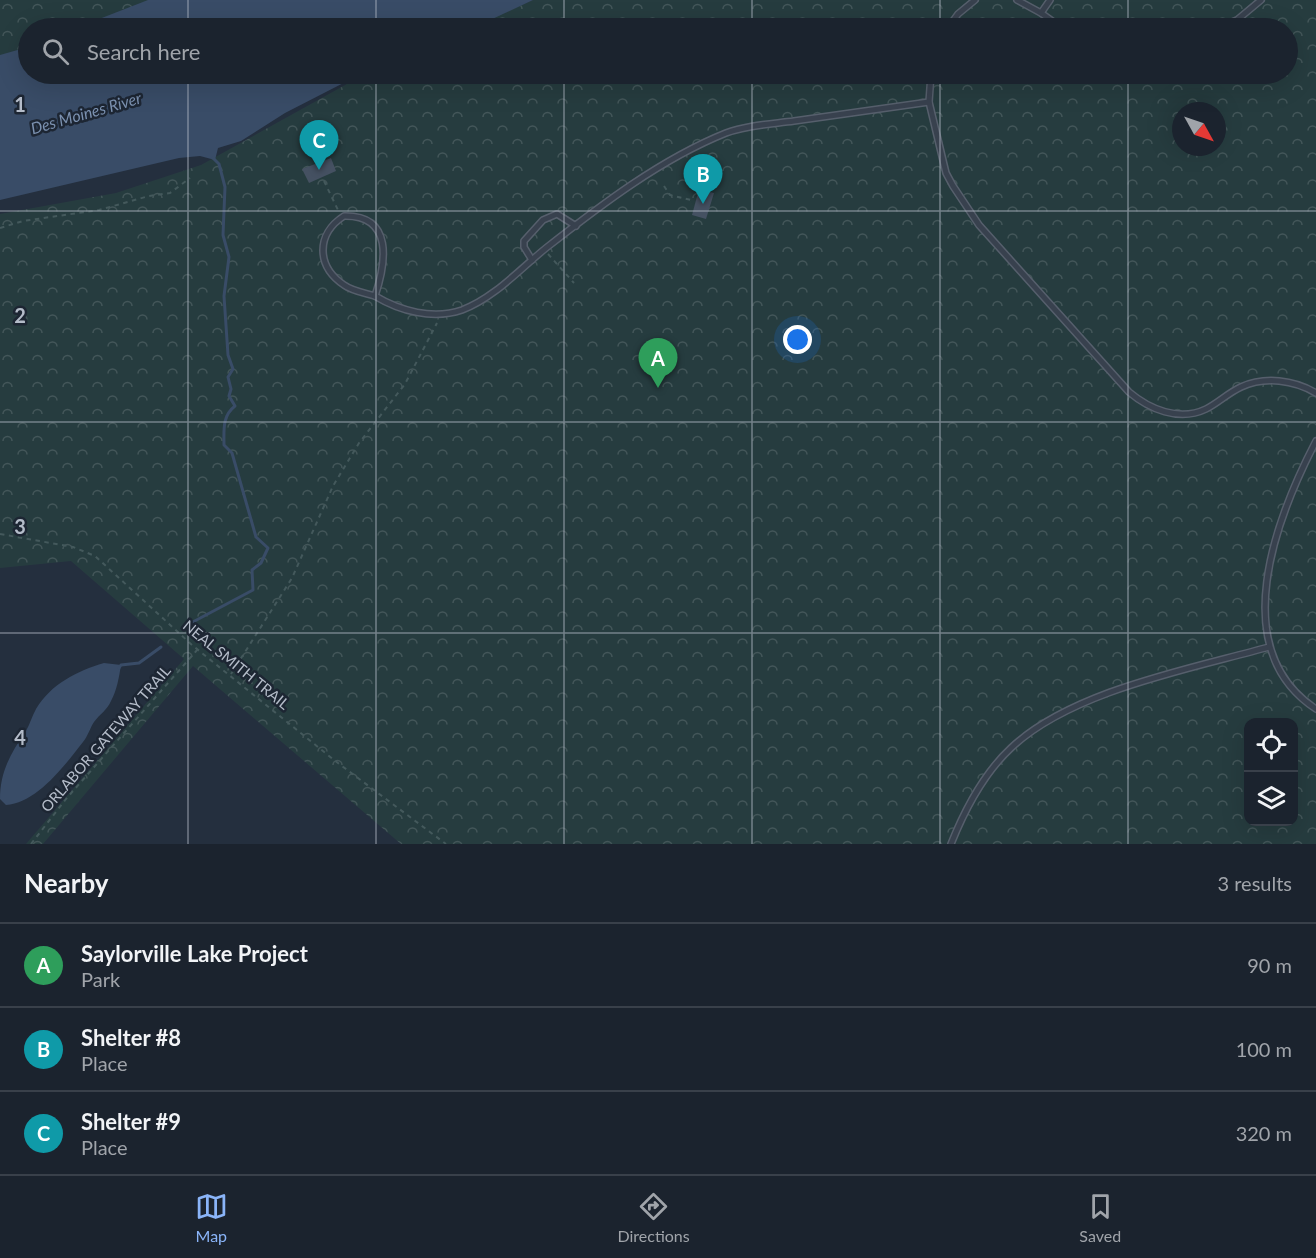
<!DOCTYPE html>
<style>
:root{--surface:#1b232e;--page:#282f3a;--text:#f1f3f6;--muted:#a0a4aa;--line:#39404a;--accent:#8ab4f8}
body{margin:0;font-family:Lato,sans-serif;background:var(--page);color:var(--text)}
.controls{position:absolute;right:18px;bottom:18px;display:grid;overflow:hidden;border-radius:12px;box-shadow:0 6px 24px #0002}
.controls button{width:54px;height:54px;display:grid;place-items:center;padding:0;border:0;border-bottom:2px solid var(--line);background:var(--surface);color:var(--text);font:30px sans-serif}
.compass{position:absolute;left:1172px;top:102px;width:54px;height:54px;border-radius:50%;background:var(--surface);box-shadow:0 6px 24px #0002;rotate:130deg}
.you{position:absolute;left:798px;top:340px;width:21px;height:21px;margin:-15px;border:4px solid #fff;border-radius:50%;background:#1a73e8;box-shadow:0 0 0 9px #1a73e833}
.badge{display:grid;place-items:center;width:39px;height:39px;border-radius:50%;background:var(--accent);color:#fff;font-size:20px;font-weight:700}
.pin{position:absolute;translate:-50% -50px;filter:drop-shadow(0 2px 3px #0008)}
.pin::after{content:'';position:absolute;top:32px;width:21px;height:18px;background:inherit;clip-path:polygon(0 0,100% 0,50% 100%)}
.list{margin:0;padding:0;list-style:none}
h2{display:flex;justify-content:space-between;align-items:center;height:78px;margin:0;padding:0 24px;font-size:26px}
h2 small{font-size:20px;font-weight:400;color:var(--muted)}
.list li{display:grid;grid-template-columns:39px 1fr auto;gap:18px;align-items:center;box-sizing:border-box;height:84px;padding:0 24px;border-top:2px solid var(--line)}
.list b{display:block;font-size:22px;white-space:nowrap}
.list p{margin:0;font-size:20px;white-space:nowrap;color:var(--muted)}
.list em{font-size:20px;font-style:normal;color:var(--muted)}
.icon{flex:none;width:33px;height:33px;fill:none;stroke:currentColor;stroke-width:2;stroke-linecap:round;stroke-linejoin:round}
.map{position:relative;flex:none;width:1316px;height:844px;overflow:hidden}
.search{position:absolute;background:var(--surface);box-shadow:0 6px 24px #0002;left:18px;right:18px;top:18px;height:66px;display:flex;align-items:center;gap:15px;box-sizing:border-box;padding:0 21px;border-radius:33px;color:var(--muted);font-size:22px}
.sheet{height:330px;background:var(--surface)}
nav{display:flex;justify-content:space-around;align-items:center;box-sizing:border-box;height:84px;border-top:2px solid var(--line);background:var(--surface);font-size:16px;color:var(--muted)}
nav a{display:grid;justify-items:center;gap:3px}
nav .on{color:var(--accent)}
.map>svg:first-child{display:block}
.park{fill:url(#park-crowns);fill-rule:evenodd}
.water{fill:#394c67}
.lines{fill:none;stroke-linecap:round;stroke-linejoin:round}
.stream{stroke:#394c67;stroke-width:3}
.building{fill:#455162}
.lane-casing{stroke:#565f6c;stroke-width:8}
.path{stroke:#44595c;stroke-width:2;stroke-dasharray:4.5 4.5;stroke-linecap:butt}
.lane{stroke:#38414e;stroke-width:5}
.grid{fill:none;stroke:#b4bcc9;stroke-width:1.5;stroke-opacity:0.55}
.labels{text-anchor:middle;stroke-width:5;stroke-linejoin:round;paint-order:stroke}
.street-label{font-size:15px;fill:#b4bcc9;stroke:#1d2633}
.water-label{font-size:16px;font-style:italic;fill:#7c92b1;stroke:#1d2633}
.grid-label{font-size:20px;text-anchor:middle;font-weight:bold;fill:#b4bcc9;stroke:#1d2633;stroke-width:5;stroke-linejoin:round;paint-order:stroke}
</style>
<div class="map">
<svg width="1316" height="844" viewBox="0 0 1316 844">
<defs>
<pattern id="park-crowns" width="20" height="18" patternUnits="userSpaceOnUse" patternTransform="scale(1.5)"><rect width="20" height="18" fill="#263c3f"/><path d="M2 6a3 3 0 1 1 6 0M12 15a3 3 0 1 1 6 0" fill="none" stroke="#435659"/></pattern>
</defs>
<rect width="100%" height="100%" fill="#242f3e"/>
<!-- park -->
<g class="park">
<polygon points="0,0 186,0 117,28 28,28 28,54 0,61"/>
<path d="M533 0H1316V844H401L193 666 43 844H26L184 659 71 561 0 568V214L116 193 201 165 365 74H1288V28H470ZM1181 111H1217V147H1181ZM1248 722H1294V822H1248Z"/>
</g>
<!-- water -->
<g class="water">
<polygon points="148,0 533,0 473,28 76,28"/>
<polygon points="28,47 28,74 361,74 285,113 241,141 218,148 215,160 200,156 179,158 0,200 0,55"/>
<path d="M104 663 121 665C119 677 117 690 111 701 107 710 100 714 94 722 90 728 88 736 83 742 65 765 37 803 6 805L0 799C0 771 11 753 26 731 30 724 32 716 36 709 51 684 77 671 104 663Z"/>
</g>
<g class="lines">
<!-- stream -->
<g class="stream">
<path d="M189 624 253 590 252 570 261 563 268 548 256 537 232 453 224 445C224 430 222 416 235 406L229 396 231 389 228 377 233 369 228 355 224 296 229 257 223 235 225 187 219 164 213 158"/>
<polyline points="119,668 121,665 139,663 161,647"/>
</g>
</g>
<!-- building -->
<g class="building">
<polygon points="331,158 336,171 309,183 302,169"/>
<polygon points="699,189 714,193 706,219 692,215"/>
</g>
<g class="lines">
<!-- lane casing -->
<g class="lane-casing">
<g id="lane">
<polyline points="1017,0 1041,13"/>
<polyline points="1050,0 1041,13 1062,28"/>
<polyline points="948,28 958,14 975,0"/>
<polyline points="1217,28 1237,20 1261,0"/>
<path d="M931 74 929 102 946 173 953 186 979 225 1129 392C1149 409 1179 422 1206 409 1218 403 1228 393 1241 387 1265 376 1294 380 1316 393"/>
<path d="M344 216C394 215 386 263 375 296 365 293 352 291 344 285 316 266 316 234 344 216Z"/>
<polyline points="532,260 524,247 524,241 543,220 557,214 576,226"/>
<path d="M375 296C400 311 433 320 462 310 494 298 520 269 546 248 601 205 661 159 726 133 747 125 772 124 794 121 839 115 884 108 929 102"/>
<path d="M1316 441C1276 518 1225 649 1316 709"/>
<path d="M951 844C965 809 983 774 1011 748 1071 691 1190 669 1269 647"/>
</g>
</g>
<!-- path -->
<g class="path">
<polyline points="324,181 338,210"/>
<polyline points="664,186 670,195 691,200"/>
<polyline points="0,228 23,221 99,210 149,196 170,193 190,178"/>
<polyline points="548,254 574,283"/>
<polyline points="0,534 73,547 95,556 192,645 334,760 446,844"/>
<polyline points="231,674 292,578 333,486 359,443 405,384 437,323"/>
<polyline points="31,844 66,799 198,649"/>
</g>
<!-- lane -->
<use href="#lane" class="lane"/>
</g>
<!-- grid -->
<path class="grid" d="M188 0V28M376 0V28M564 0V28M752 0V28M940 0V28M1128 0V28M188 74V844M376 74V844M564 74V844M752 74V844M940 74V844M1128 74V844M0 211H1316M0 422H1316M0 633H1316"/>
<g class="labels">
<!-- street labels -->
<g class="street-label">
<text transform="translate(236 665) rotate(39)" y="5">NEAL SMITH TRAIL</text>
<text transform="translate(106 739) rotate(-49)" y="5">ORLABOR GATEWAY TRAIL</text>
</g>
<!-- water labels -->
<g class="water-label">
<text transform="translate(86 113) rotate(-16)" y="6">Des Moines River</text>
</g>
</g>
<g class="grid-label">
<text x="20" y="112">1</text>
<text x="20" y="323">2</text>
<text x="20" y="534">3</text>
<text x="20" y="745">4</text>
</g>
</svg>
<div class="controls">
<button><svg class="icon" aria-label="locate" viewBox="0 0 24 24"><circle cx="12" cy="12" r="6"/><path d="M12 2v4M12 18v4M2 12h4M18 12h4"/></svg></button>
<button><svg class="icon" aria-label="layers" viewBox="0 0 24 24"><path d="M12 4l9 5-9 5-9-5zM3 14l9 5 9-5"/></svg></button>
</div>
<svg class="compass" viewBox="-18 -18 36 36"><path d="M0-13l5 13h-10z" fill="#e53935"/><path d="M0 13l5-13h-10z" fill="#a0a4aa"/></svg>
<div class="you"></div>
<div class="pin badge" style="left:658px;top:388px;background:#2e9e5b">A</div>
<div class="pin badge" style="left:703px;top:204px;background:#0f9aa8">B</div>
<div class="pin badge" style="left:319px;top:170px;background:#0f9aa8">C</div>
<div class="search"><svg class="icon" aria-label="search" viewBox="0 0 24 24"><circle cx="10" cy="10" r="6"/><path d="M15 15l6 6"/></svg>Search here</div>
</div>
<section class="sheet">
<h2>Nearby<small>3 results</small></h2>
<ul class="list">
<li><span class="badge" style="background:#2e9e5b">A</span><div><b>Saylorville Lake Project</b><p>Park</p></div><em>90 m</em></li>
<li><span class="badge" style="background:#0f9aa8">B</span><div><b>Shelter #8</b><p>Place</p></div><em>100 m</em></li>
<li><span class="badge" style="background:#0f9aa8">C</span><div><b>Shelter #9</b><p>Place</p></div><em>320 m</em></li>
</ul>
</section>
<nav>
<a class="on"><svg class="icon" aria-label="map" viewBox="0 0 24 24"><path d="M3 6l6-2 6 2 6-2v14l-6 2-6-2-6 2zM9 4v14M15 6v14"/></svg>Map</a>
<a><svg class="icon" aria-label="directions" viewBox="0 0 24 24"><path d="M12 3l9 9-9 9-9-9zM9 14v-3h6M13 9l2 2-2 2"/></svg>Directions</a>
<a><svg class="icon" aria-label="saved" viewBox="0 0 24 24"><path d="M7 4h10v16l-5-4-5 4z"/></svg>Saved</a>
</nav>
